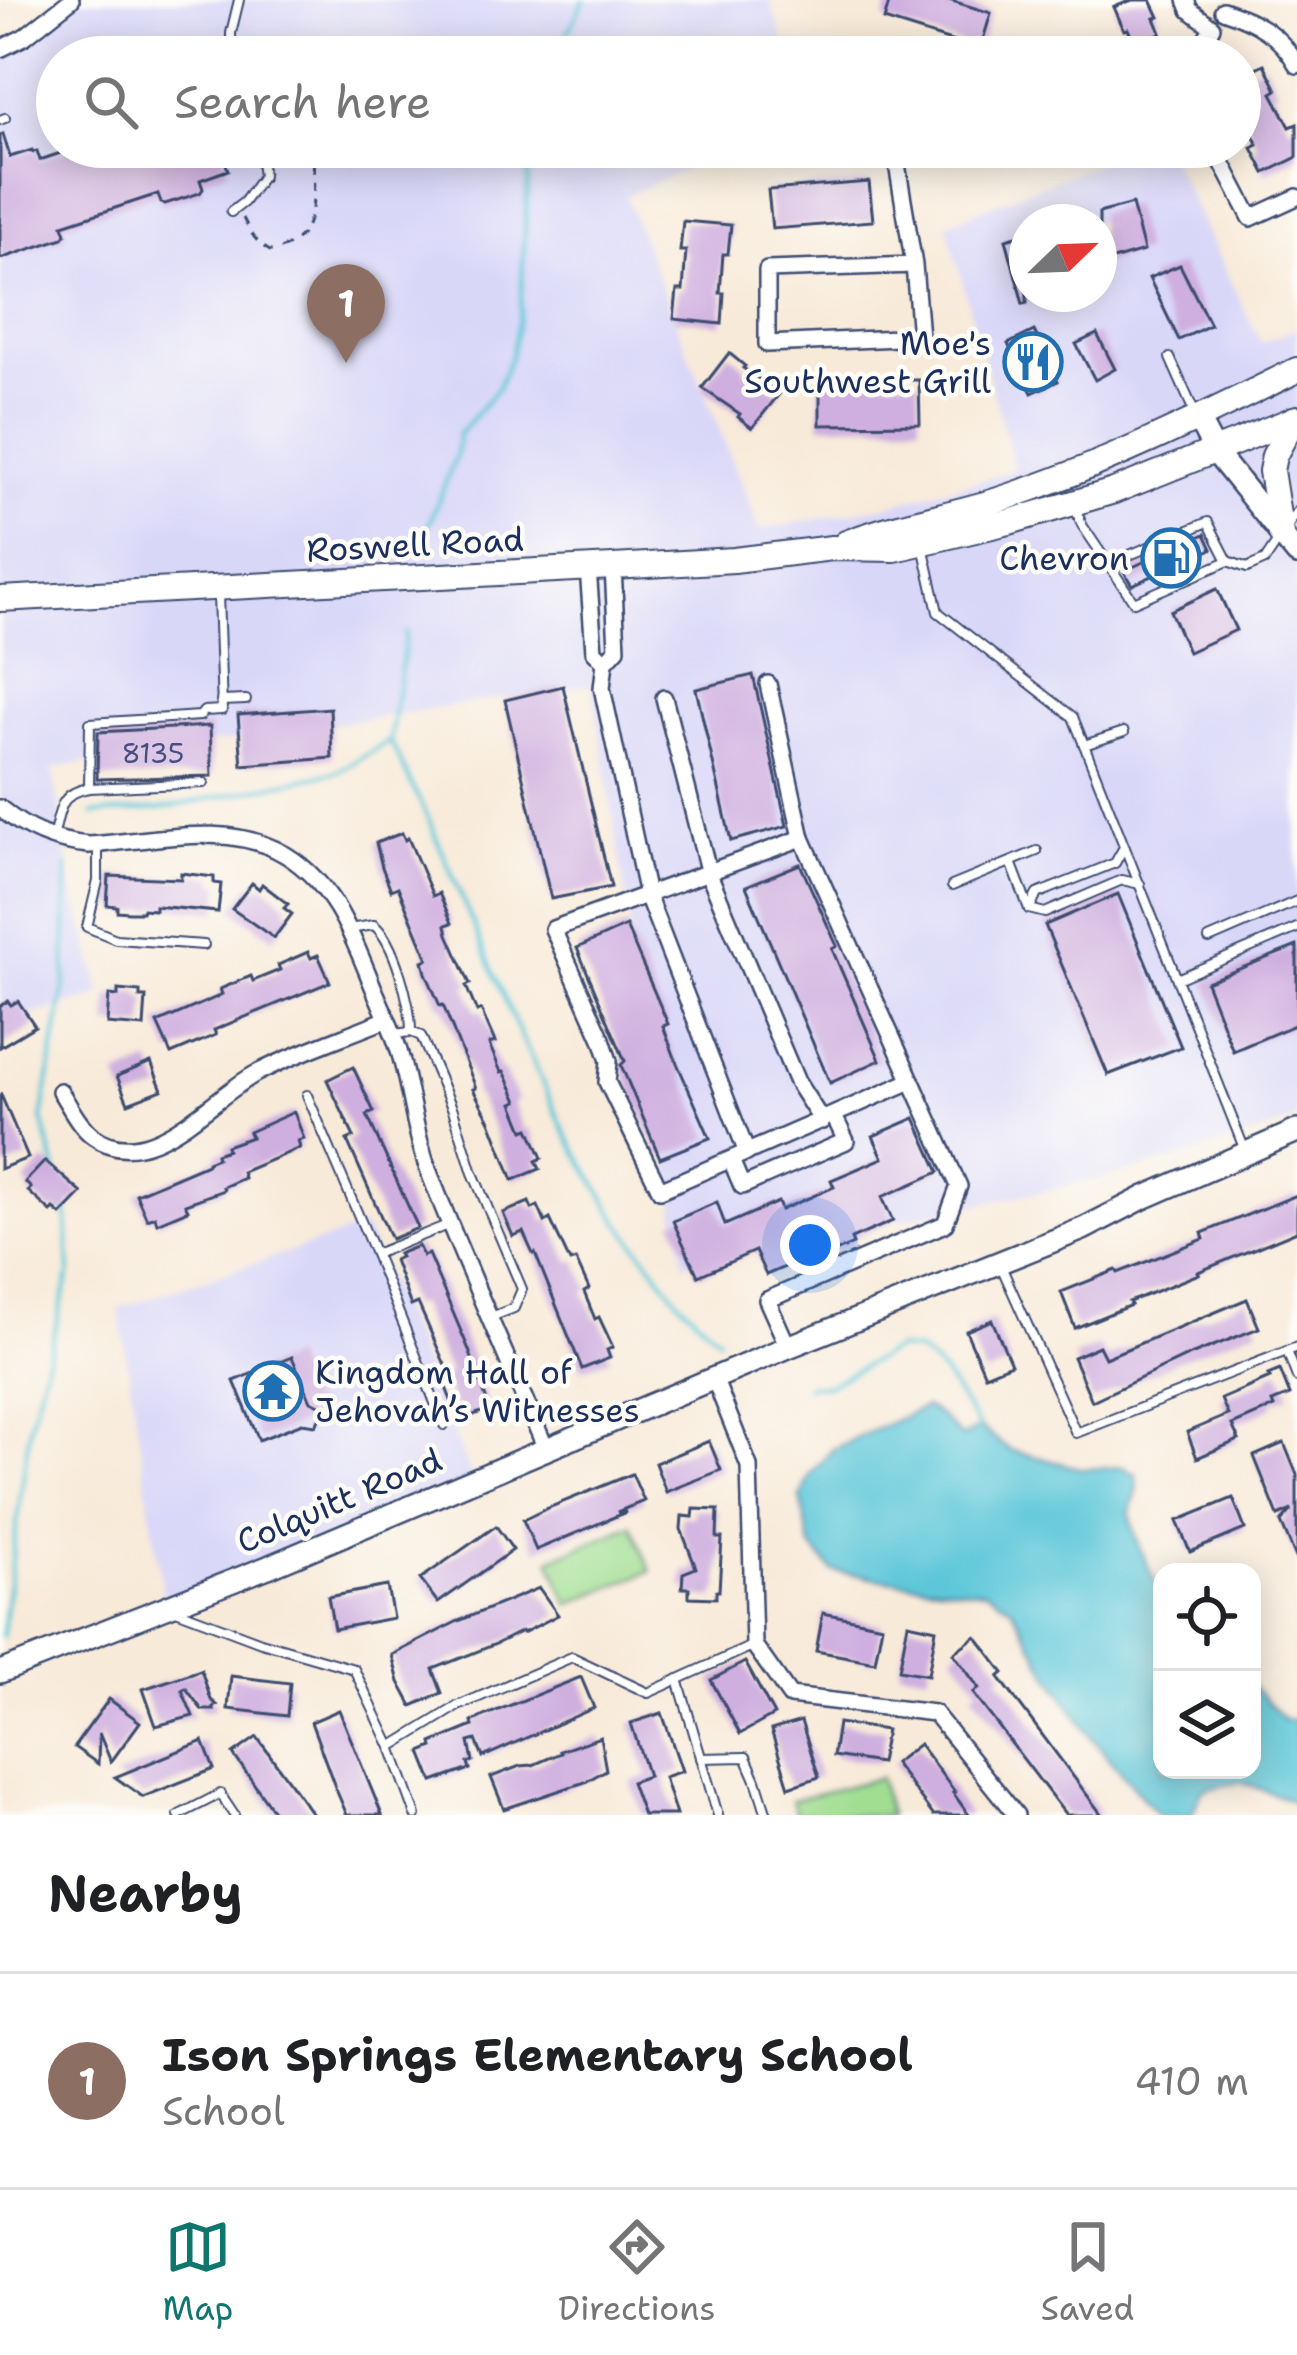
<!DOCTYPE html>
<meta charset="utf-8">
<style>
:root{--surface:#fff;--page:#f2f2f2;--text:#202124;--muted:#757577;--line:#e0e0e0;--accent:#0f766e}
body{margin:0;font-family:"Shantell Sans",sans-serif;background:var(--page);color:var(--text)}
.controls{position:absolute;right:36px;bottom:36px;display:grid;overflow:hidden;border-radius:24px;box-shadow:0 6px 30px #0003}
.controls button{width:108px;height:108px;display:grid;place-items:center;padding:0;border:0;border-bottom:3px solid var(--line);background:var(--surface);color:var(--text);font:60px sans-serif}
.compass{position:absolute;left:1009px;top:204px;width:108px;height:108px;border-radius:50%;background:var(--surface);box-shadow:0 6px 30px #0003;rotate:67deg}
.you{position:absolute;left:810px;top:1245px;width:42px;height:42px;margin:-30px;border:9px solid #fff;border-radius:50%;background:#1a73e8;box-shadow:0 0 0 18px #1a73e833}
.badge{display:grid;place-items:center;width:78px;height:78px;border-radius:50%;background:var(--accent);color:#fff;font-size:39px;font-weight:700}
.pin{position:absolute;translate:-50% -99px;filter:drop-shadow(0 3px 6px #0008)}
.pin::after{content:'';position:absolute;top:63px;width:42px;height:36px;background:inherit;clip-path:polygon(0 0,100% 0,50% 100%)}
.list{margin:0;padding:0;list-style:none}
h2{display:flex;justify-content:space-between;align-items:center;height:156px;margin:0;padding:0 48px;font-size:51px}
h2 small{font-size:39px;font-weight:400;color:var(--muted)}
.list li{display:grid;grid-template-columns:78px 1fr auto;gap:36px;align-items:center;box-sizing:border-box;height:216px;padding:0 48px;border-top:3px solid var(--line)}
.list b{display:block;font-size:45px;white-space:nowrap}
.list p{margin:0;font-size:39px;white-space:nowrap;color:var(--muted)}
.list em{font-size:39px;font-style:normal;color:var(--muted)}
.icon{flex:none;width:66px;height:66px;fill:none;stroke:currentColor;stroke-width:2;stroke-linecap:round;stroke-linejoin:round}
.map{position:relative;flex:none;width:1297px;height:1815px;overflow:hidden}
.search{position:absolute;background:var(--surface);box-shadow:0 6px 30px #0003;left:36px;right:36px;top:36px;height:132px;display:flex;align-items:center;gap:30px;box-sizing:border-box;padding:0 42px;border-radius:66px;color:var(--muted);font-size:45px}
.sheet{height:372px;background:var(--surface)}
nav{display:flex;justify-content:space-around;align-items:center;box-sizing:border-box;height:168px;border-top:3px solid var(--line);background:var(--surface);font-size:33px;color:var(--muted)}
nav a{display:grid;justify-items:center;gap:6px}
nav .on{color:var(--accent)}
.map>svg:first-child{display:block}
.built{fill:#d9d7f8;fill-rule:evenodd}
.green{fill:#a1de92;stroke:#5e8678;stroke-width:3}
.water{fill:#5dc7d9;stroke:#3c7b9c;stroke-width:3}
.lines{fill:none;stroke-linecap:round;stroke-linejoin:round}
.stream{stroke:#5dc7d9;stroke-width:4.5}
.building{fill:#cfafdf}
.lane-casing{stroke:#3c4b70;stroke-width:12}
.street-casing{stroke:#3c4b70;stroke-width:20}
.secondary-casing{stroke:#3c4b70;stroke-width:26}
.primary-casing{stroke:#3c4b70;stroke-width:28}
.path{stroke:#3c4b70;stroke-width:3;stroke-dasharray:9 9;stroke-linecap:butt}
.lane{stroke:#fff;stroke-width:8}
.street{stroke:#fff;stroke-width:15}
.secondary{stroke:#fff;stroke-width:21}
.primary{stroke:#fff;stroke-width:24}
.labels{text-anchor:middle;stroke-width:9;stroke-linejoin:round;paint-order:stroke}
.number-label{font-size:27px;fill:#484f7e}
.poi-label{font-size:33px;fill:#1b2f5e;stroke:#fdfcf7;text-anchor:end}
.street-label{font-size:33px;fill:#1b2f5e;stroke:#fdfcf7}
</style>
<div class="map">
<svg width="1297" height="1815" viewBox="0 0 1297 1815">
<rect width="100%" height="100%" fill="#fdfcf7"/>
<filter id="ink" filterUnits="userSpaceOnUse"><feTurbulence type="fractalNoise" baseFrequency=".00833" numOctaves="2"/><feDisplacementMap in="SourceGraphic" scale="24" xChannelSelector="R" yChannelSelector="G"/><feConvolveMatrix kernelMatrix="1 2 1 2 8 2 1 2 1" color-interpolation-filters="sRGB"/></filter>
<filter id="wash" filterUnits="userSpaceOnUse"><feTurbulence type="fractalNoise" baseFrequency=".004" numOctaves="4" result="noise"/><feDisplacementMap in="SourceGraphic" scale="48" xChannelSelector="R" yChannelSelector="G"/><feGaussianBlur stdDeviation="2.7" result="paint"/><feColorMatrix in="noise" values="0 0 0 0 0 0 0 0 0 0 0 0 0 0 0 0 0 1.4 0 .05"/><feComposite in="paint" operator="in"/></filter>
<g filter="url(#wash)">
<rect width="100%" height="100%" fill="#f8ead9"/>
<!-- built -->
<g class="built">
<path d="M67 0H769L790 57H57V147H738L625 196 760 530 885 506 1015 470 946 224 1137 147H1165L1261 343 1297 328V1119L1203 1152 1098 1180 684 1263 592 684 53 768 71 883 102 995 0 1024V42L39 25ZM1027 222H1099V294H1027Z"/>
<polygon points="365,1227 478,1492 164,1601 119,1308"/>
</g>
<!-- green -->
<g class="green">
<polygon points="632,1525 651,1571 569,1604 550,1559"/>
<polygon points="880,1778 889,1815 796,1815 792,1800"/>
</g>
<!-- water -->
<path class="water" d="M925 1407 939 1415 962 1438 979 1427 1010 1450 1083 1469 1123 1467 1136 1475C1141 1494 1133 1495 1131 1512 1129 1528 1153 1579 1162 1594V1770H1252V1686L1284 1720H1297V1803L1240 1781 1203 1790 1191 1815H1158L1092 1738 1046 1669 1012 1608 986 1591 910 1583 833 1571 810 1545 801 1497 810 1475 833 1449Z"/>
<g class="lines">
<!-- stream -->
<g class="stream">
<polyline points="556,57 584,0"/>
<polyline points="427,529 456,456 459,434 497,389 511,356 520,312 528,182 526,147"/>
<polyline points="406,633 390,741 429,820 514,1021 566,1134 617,1219 679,1301 718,1338"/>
<polyline points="93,814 160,809 337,772 390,741"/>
<polyline points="58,1177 42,1119 65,984 67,865"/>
<polyline points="806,1386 828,1385 896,1349 918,1351 943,1373 979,1427"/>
<polyline points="2,1636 30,1425 70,1271 66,1205"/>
</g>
</g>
<g id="blocks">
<!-- building -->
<g class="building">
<polygon points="890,0 949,0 991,13 980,50 884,20"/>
<polygon points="1132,0 1151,0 1159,17 1155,18 1161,33 1135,44 1128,29 1124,30 1114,7"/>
<polygon points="1264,64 1277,90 1272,93 1290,127 1297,124 1297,157 1265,173 1252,148 1258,145 1240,110 1240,76"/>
<polygon points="3,134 10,157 32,150 33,152 37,151 40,160 78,147 220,147 228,170 200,180 203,189 200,193 165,204 161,203 158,194 63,225 66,234 63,238 0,259 0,135"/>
<polygon points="869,182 873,221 772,229 768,190"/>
<polygon points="1132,204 1144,251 1099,264 1099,213"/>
<polygon points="683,221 731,225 728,254 723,254 720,293 724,293 722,324 674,319 677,290 683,290 686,251 680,251"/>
<polygon points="1027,233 1027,303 1023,304 1006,239"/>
<polygon points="1180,265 1210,325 1179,340 1149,278"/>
<polygon points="1034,331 1058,381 1032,393 1008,344"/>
<polygon points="1097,334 1115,369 1095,380 1076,344"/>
<polygon points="729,353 745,366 743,368 780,393 752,428 738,417 740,414 702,388"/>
<polygon points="820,380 919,380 920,424 820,425"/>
<polygon points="1205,534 1212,549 1132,585 1127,577 1124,571"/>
<polygon points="1217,589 1236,630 1188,652 1170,611"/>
<polygon points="753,675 787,826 731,841 696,689"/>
<polygon points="563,686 611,887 551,899 505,700"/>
<polygon points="330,708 332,758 242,765 238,715"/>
<polygon points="210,726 212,776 97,779 98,732"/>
<polygon points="402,833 405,840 408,838 433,896 439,893 452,923 446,925 448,934 470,984 466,986 477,1012 481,1010 495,1042 489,1044 501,1072 504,1071 518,1101 513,1103 524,1130 529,1128 542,1158 536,1161 540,1169 513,1180 490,1121 473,1089 476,1088 443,1005 440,1006 426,973 423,961 428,959 398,887 391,890 382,867 376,843"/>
<polygon points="800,864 837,946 832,949 880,1060 830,1083 746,886"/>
<polygon points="181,873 214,877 214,883 221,884 218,912 155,906 155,910 143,909 142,912 130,912 117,911 117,906 107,905 109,876 181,879"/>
<polygon points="252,883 259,889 262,884 288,904 284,908 292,914 274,938 232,909"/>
<polygon points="1118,894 1181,1047 1108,1075 1045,925"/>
<polygon points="626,926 668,1024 663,1026 677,1063 710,1138 660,1158 621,1065 625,1061 577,948"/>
<polygon points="1297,946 1297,1024 1233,1051 1206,982"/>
<polygon points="308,952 311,958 318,955 330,982 214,1030 216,1035 171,1054 157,1023 215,998 222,994 220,989 251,976 253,981 280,970 278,965"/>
<polygon points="118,990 140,992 140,997 146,997 144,1027 107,1024 109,995 118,996"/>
<polygon points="8,1001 11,1005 18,1001 35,1026 0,1047 0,1006"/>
<polygon points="151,1062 162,1090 128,1103 117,1076"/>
<polygon points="353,1067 374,1112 367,1115 418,1228 391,1239 347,1140 354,1137 327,1080"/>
<polygon points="1,1095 28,1158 0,1169 0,1096"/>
<polygon points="294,1112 304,1139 298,1141 300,1148 242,1172 244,1178 223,1187 224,1190 185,1204 188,1210 157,1223 155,1216 147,1219 136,1194 207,1164 207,1162 217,1158 216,1154 227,1150 226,1146 251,1137 249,1132"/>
<polygon points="915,1118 939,1172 882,1197 893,1221 851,1239 853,1244 811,1263 808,1257 766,1275 755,1251 698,1276 673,1221 717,1202 725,1225 778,1202 781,1210 834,1187 831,1180 883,1158 873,1136"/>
<polygon points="45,1161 82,1193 61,1215 54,1209 51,1212 28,1191 31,1188 25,1182"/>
<polygon points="1297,1195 1297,1231 1198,1272 1199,1274 1129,1302 1131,1305 1075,1328 1061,1292 1116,1270 1118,1273 1204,1239 1202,1233"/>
<polygon points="529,1202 532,1209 538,1206 545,1222 550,1219 570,1262 576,1260 589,1289 584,1292 595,1319 599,1317 613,1347 607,1350 610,1358 582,1369 535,1253 533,1254 523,1232 513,1236 503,1213"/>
<polygon points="418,1246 423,1256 428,1254 469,1350 487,1401 483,1403 486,1410 459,1421 442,1377 449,1374 418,1303 411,1306 394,1260 400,1257 398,1254"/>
<polygon points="1247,1299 1259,1328 1188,1356 1092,1401 1073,1357 1099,1346 1105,1358"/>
<polygon points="992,1320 1011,1364 985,1375 966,1331"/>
<polygon points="292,1357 311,1401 324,1407 316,1425 302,1423 259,1440 234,1381"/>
<polygon points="1280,1370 1290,1395 1272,1402 1274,1407 1232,1425 1239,1440 1197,1458 1187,1432 1228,1415 1221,1399 1270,1378 1268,1375"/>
<polygon points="709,1441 721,1470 666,1492 655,1463"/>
<polygon points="1284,1443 1297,1475 1297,1560 1281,1522 1292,1510 1278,1516 1254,1456"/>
<polygon points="632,1474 644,1501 617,1512 626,1512 536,1550 523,1520 548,1508"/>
<polygon points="1233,1498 1245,1529 1190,1552 1177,1521"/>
<polygon points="694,1509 718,1510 717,1538 722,1538 719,1591 716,1591 716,1598 689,1597 689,1588 682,1588 683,1573 696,1568 681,1529 682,1516 693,1517"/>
<polygon points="496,1526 513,1550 438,1603 420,1579"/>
<polygon points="387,1586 393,1618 334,1629 328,1597"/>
<polygon points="539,1588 558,1615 523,1633 522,1631 496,1644 433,1669 442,1693 412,1706 399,1682 392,1655 456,1622"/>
<polygon points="823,1613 882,1625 875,1662 816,1651"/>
<polygon points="908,1623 936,1629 928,1675 899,1670"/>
<polygon points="976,1636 1004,1673 999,1677 1102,1815 1066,1815 973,1693 979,1688 953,1653"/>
<polygon points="745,1662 774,1715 740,1734 711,1680"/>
<polygon points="201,1670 211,1700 217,1705 213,1707 214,1710 202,1710 186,1688 182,1690 193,1716 156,1726 143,1689"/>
<polygon points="231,1676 290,1683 287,1716 228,1709"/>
<polygon points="581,1677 594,1708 483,1757 476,1740 469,1742 473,1761 468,1763 470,1769 433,1782 421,1752 433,1747 432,1743 473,1726 472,1722 486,1715"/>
<polygon points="109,1699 140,1722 111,1762 99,1733 98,1764 74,1747"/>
<polygon points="339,1710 382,1815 347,1815 335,1787 311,1722"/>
<polygon points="662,1713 682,1771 664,1777 676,1815 643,1815 631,1782 648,1776 631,1723"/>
<polygon points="801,1721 819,1777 789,1787 771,1730"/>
<polygon points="838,1723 886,1730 880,1763 833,1756"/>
<polygon points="257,1737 301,1798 313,1815 276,1815 233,1754"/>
<polygon points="600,1737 606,1770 585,1782 504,1809 491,1777 520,1766 533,1765 561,1753 560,1751"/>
<polygon points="203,1741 214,1769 143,1797 115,1777"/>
<polygon points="919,1744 955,1792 953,1793 969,1815 933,1815 894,1763"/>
</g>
</g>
</g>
<g filter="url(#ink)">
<use href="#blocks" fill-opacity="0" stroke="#3c4b70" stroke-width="3"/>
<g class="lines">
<!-- lane casing -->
<g class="lane-casing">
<g id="lane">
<polyline points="232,57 231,33 239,0"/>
<polyline points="0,120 5,118"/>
<polyline points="231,212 244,202 263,176 259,147"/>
<polyline points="1170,358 1196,416"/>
<polyline points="1074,505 1082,525 1134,602 1228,561 1247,568 1265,560 1297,512"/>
<polyline points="924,550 938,612 1073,717 1244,1148"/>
<polyline points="1108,564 1208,522 1228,561"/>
<polyline points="221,701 246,700"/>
<polyline points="1084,745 1124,732"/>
<polyline points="204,783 89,788 90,723 200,716 204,711 222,710 218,595"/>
<path d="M53 838C60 812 58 793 89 788"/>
<polyline points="98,846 98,881 87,927 116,939 204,945"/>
<polyline points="1011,862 1029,909"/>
<polyline points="952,886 1037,851"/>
<polyline points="1029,909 1037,894 1115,863 1124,847"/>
<polyline points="1029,909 1045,913 1122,880 1140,884"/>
<path d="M349 929 374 925C395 942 411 1005 411 1032"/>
<polyline points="1209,939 1297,901"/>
<polyline points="1177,979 1297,928"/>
<polyline points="394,1034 411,1032 421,1036 453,1110 473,1173 522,1289 514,1308 491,1317"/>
<polyline points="307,1095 375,1254 450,1224"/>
<polyline points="375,1254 444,1425"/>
<polyline points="1000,1264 1076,1433 1297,1347"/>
<polyline points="1287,1351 1297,1377"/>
<polyline points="176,1610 261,1642 354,1669 391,1747 416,1815"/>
<polyline points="678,1679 718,1815"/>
<polyline points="391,1747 458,1706 572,1657 648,1693 752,1646"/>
<polyline points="701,1758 746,1757 756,1780 767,1815"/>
<polyline points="179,1815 220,1794 234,1815"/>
</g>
</g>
<!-- street casing -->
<g class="street-casing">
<g id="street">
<polyline points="1186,0 1190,10 1212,27 1196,57"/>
<path d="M1223 10C1255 21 1280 34 1297 65"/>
<polyline points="0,49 24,37 71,0"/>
<polyline points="908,147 897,164 914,265 920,337 767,344 767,270 914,265"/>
<polyline points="1214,147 1251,218 1297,197"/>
<polyline points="613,567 617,649 605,662 602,688 647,895 747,1153"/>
<polyline points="588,568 594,651 605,662"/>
<polyline points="768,684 802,838"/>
<polyline points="664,698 709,874 797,1082 822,1121"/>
<path d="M0 808C27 831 55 842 89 845 152 841 229 820 286 855 336 886 353 938 374 989 385 1014 397 1039 403 1066 412 1101 416 1138 429 1172 465 1265 507 1357 546 1449"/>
<path d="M60 1091C69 1105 79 1126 93 1136 148 1177 211 1097 257 1073 298 1052 344 1037 387 1019"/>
<polyline points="731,1160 742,1186 846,1141 834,1116"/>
<path d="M788 1347 767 1300 945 1224 959 1186C906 1070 854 954 802 838L553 929 602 1039 609 1061 607 1082 660 1190 911 1081"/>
<polyline points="714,1378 749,1466 754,1645 790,1696 934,1713 1016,1815"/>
</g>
</g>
<!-- secondary casing -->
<g class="secondary-casing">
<g id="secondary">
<polyline points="1198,419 1216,453 1297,554"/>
<polyline points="0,1672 268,1567 788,1347 1083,1229 1143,1198 1297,1131"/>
</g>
</g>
<!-- primary casing -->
<g class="primary-casing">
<g id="primary">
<polyline points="1281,534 1271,471 1274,456 1294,419"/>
<path d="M846 543C897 523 947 516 998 500 1101 467 1200 418 1297 370"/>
<polyline points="0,599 613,567 734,560 832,548 895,549 1009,522 1114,491 1297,418"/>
</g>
</g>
<!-- path -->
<path class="path" d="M243 218C250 232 256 243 270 251 323 244 313 187 313 147"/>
<!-- lane -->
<use href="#lane" class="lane"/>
<!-- street -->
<use href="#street" class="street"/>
<!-- secondary -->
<use href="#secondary" class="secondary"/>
<!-- primary -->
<use href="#primary" class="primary"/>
</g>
</g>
<!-- icons -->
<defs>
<g id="restaurant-ring" transform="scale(3)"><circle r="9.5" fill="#fdfcf7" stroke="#1f6fb2" stroke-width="1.5"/><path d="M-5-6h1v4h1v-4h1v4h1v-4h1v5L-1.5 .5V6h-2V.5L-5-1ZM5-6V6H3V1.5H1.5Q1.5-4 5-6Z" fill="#1f6fb2"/></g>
<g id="fuel-ring" transform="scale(3)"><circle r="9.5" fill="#fdfcf7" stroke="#1f6fb2" stroke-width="1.5"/><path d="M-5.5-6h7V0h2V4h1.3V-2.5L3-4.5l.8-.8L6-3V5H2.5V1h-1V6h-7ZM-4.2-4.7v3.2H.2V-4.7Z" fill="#1f6fb2"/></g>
<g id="temple-ring" transform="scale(3)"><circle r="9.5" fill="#fdfcf7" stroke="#1f6fb2" stroke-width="1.5"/><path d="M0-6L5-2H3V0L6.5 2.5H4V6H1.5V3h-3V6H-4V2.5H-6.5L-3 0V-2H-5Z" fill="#1f6fb2"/></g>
</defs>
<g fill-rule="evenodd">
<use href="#restaurant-ring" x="1033" y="362"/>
<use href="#fuel-ring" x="1171" y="558"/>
<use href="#temple-ring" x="273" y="1391"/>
</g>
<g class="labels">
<!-- number labels -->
<g class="number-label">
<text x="153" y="763">8135</text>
</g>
<!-- poi labels -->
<g class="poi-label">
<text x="991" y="355">Moe's<tspan x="991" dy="38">Southwest Grill</tspan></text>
<text x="1129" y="570">Chevron</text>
<text x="315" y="1384" text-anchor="start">Kingdom Hall of<tspan x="315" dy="38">Jehovah’s Witnesses</tspan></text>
</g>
<!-- street labels -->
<g class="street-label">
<text transform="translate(415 544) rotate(-3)" y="12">Roswell Road</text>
<text transform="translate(339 1500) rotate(-23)" y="12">Colquitt Road</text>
</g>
</g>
</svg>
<div class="controls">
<button><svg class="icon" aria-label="locate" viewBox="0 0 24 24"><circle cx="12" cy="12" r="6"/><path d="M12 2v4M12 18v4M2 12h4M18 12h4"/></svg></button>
<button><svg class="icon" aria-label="layers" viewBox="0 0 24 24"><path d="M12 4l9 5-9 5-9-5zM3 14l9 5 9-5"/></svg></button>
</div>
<svg class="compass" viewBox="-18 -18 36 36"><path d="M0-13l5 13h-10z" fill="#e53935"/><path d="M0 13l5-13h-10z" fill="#757577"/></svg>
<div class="you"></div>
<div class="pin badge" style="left:346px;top:363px;background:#8d6e63">1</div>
<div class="search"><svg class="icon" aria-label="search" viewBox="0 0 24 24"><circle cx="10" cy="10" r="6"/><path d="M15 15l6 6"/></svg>Search here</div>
</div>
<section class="sheet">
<h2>Nearby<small></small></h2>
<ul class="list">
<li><span class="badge" style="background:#8d6e63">1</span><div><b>Ison Springs Elementary School</b><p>School</p></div><em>410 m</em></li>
</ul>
</section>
<nav>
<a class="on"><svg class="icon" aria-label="map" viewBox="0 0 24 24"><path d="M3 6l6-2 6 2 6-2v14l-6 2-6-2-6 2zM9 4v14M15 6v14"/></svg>Map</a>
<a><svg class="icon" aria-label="directions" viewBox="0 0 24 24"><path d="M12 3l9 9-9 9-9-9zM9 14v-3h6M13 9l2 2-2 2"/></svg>Directions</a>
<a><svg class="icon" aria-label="saved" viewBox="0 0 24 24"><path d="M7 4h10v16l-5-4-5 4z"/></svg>Saved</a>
</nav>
